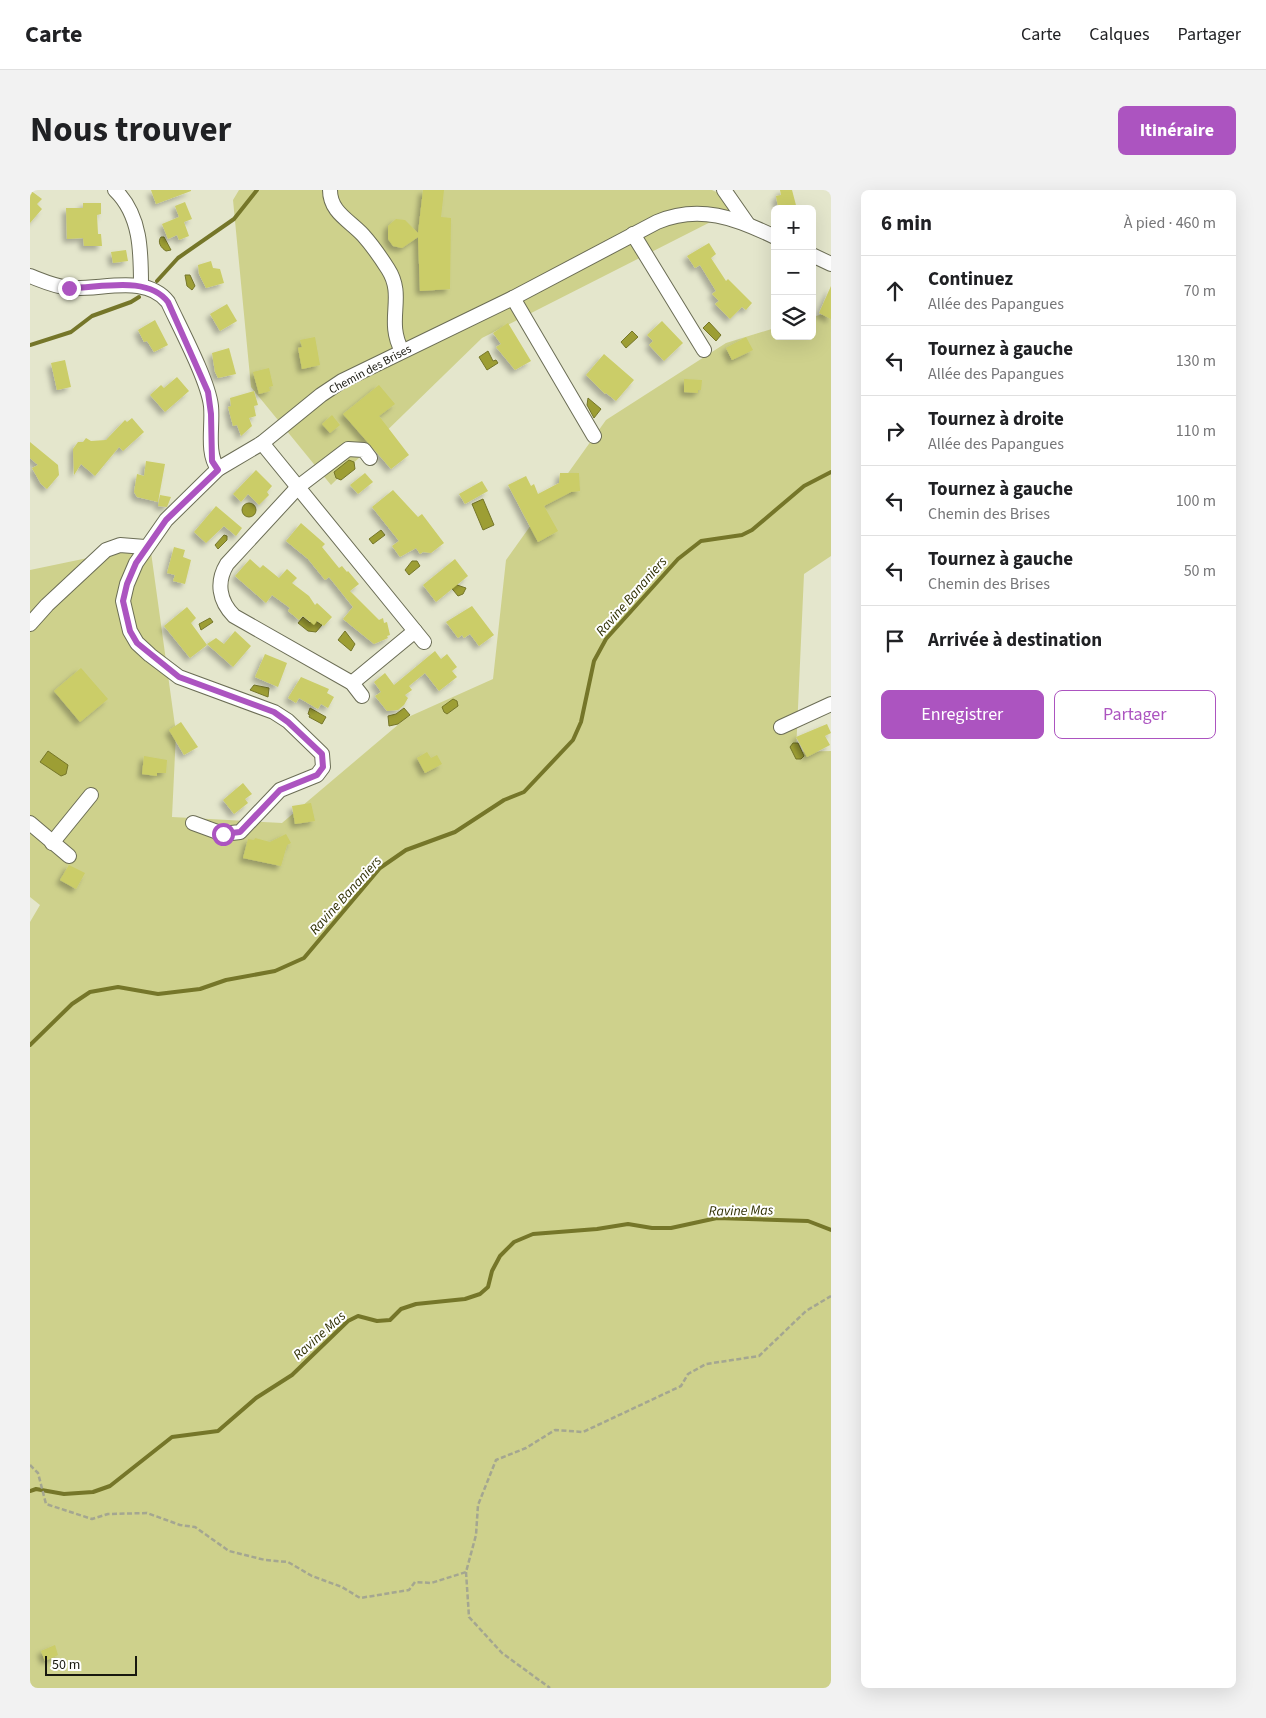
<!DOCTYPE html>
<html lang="fr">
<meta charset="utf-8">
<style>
:root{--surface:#fff;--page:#f2f2f2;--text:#202124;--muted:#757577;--line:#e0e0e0;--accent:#ac54c0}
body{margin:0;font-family:"Source Sans 3",sans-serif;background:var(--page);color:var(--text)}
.controls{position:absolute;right:15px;top:15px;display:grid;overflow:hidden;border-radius:8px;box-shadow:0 5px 20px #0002}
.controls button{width:45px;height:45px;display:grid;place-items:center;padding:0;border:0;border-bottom:1px solid var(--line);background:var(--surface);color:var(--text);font:25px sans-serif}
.scale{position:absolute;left:15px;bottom:12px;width:92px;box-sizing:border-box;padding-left:5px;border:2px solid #18180f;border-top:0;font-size:14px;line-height:18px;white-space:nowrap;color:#18180f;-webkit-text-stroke:4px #fff;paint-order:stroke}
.stop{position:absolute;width:15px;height:15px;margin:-11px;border:4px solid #ac54c0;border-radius:50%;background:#fff}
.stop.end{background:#ac54c0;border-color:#fff;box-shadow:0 1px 5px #0008}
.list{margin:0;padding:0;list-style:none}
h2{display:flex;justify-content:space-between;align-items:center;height:65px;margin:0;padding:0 20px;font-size:21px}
h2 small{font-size:16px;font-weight:400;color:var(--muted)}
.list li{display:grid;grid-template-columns:32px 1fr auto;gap:15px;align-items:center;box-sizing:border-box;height:70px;padding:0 20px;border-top:1px solid var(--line)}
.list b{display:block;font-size:19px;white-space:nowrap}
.list p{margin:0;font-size:16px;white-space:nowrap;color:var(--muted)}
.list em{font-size:16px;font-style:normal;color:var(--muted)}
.actions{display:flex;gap:10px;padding:15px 20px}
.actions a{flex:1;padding:11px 0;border:1px solid var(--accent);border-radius:8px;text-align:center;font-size:18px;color:var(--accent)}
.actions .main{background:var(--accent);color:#fff}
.icon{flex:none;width:28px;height:28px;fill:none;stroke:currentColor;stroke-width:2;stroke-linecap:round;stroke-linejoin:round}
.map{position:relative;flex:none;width:801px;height:1498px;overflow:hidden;border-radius:8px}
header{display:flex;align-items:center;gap:30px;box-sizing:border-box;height:70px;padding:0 25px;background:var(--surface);border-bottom:1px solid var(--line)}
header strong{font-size:24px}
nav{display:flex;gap:28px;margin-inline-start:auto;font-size:18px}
.intro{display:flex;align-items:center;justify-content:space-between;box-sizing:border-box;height:120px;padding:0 30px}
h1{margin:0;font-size:35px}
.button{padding:12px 22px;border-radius:8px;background:var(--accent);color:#fff;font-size:18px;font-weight:700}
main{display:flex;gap:30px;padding:0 30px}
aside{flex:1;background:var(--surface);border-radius:8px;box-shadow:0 5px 20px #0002}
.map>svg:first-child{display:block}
.green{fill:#ced18c}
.water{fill:#9d9e34;stroke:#757629}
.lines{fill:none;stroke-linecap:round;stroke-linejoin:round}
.stream{stroke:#757629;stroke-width:4}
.building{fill:#cbcd67;filter:url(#shadow)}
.street-casing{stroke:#6b6d55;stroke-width:16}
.path{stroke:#a4a691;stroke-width:2.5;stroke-dasharray:5 2.5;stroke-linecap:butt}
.street{stroke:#fff;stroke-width:14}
.route{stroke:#ac54c0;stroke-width:6}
.labels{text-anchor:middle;stroke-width:4;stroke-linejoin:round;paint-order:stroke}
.street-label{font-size:12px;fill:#18180f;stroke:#fff}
.water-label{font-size:14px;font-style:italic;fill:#313104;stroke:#fff}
</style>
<header>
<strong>Carte</strong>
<nav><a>Carte</a><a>Calques</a><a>Partager</a></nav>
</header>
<div class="intro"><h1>Nous trouver</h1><a class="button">Itinéraire</a></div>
<main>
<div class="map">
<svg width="801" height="1498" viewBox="0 0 801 1498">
<defs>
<filter id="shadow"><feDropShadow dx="-4" dy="4" stdDeviation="2.5" flood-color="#0004"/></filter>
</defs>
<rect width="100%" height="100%" fill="#e4e6cc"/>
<!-- green -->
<g class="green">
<polygon points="209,0 682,0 714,15 452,148 301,295 221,197 203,10"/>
<polygon points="801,122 801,366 774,384 766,562 801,561 801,1498 0,1498 0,732 10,715 0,707 0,380 120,355 146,543 142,627 252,633 376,528 463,489 476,370 576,230 696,153 745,138 745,146 782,146 782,127"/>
</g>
<!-- water -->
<g class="water">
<path d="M131 47H134L141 60 136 61C131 58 127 52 131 47Z"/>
<polygon points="155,85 160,85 165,96 162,100 157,96"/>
<polygon points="679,132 691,145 686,151 673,138"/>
<polygon points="602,141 608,147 596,158 591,152"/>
<polygon points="458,161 463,171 466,170 468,173 457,180 449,167"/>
<polygon points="558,208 571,219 564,228 557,215"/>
<polygon points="319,270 324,272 325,279 311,290 306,288 304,282"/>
<polygon points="453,309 464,335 453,340 442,314"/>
<circle cx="219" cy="320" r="7"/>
<polygon points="351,340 355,345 343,354 339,349"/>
<polygon points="194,345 197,346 197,350 188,359 185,355"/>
<polygon points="382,371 387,371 390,376 379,385 375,380"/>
<polygon points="420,386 427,395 436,398 433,404 428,406 415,390"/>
<polygon points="273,427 280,433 284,430 292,435 286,442 278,441 268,433"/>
<polygon points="180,428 183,432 171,440 169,434"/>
<polygon points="315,441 325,454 321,461 308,450"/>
<polygon points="224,495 239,498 238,507 220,500"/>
<polygon points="423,509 427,511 428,516 417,524 414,522 412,517"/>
<polygon points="280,518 296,527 292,534 279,527 280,525 278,524"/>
<polygon points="374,518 380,525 368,534 359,536 358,526 366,524"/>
<polygon points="763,553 768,553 774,566 771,569 766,569 760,557"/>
<polygon points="18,561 38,575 36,584 31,586 10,572"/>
</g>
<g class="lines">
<!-- stream -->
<g class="stream">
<polyline points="127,91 148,68 204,29 227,0"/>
<polyline points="0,155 41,142 62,126 101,112 109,107"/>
<polyline points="0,855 42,814 60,802 88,797 128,804 170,799 196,790 245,781 274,768 350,678 376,660 425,642 474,610 494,602 543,550 551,532 564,471 576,449 648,369 671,351 712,345 722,340 774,296 801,282"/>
<polyline points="0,1301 6,1299 34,1304 63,1302 80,1296 142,1247 188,1241 226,1208 262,1185 318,1131 328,1126 347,1131 360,1130 371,1119 386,1114 435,1109 450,1104 458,1097 462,1081 470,1066 484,1052 503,1044 567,1039 598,1034 622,1038 641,1038 687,1028 778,1031 801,1040"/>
</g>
</g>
<!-- building -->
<g class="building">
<polygon points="0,0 12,9 7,14 12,19 0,33"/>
<polygon points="121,0 161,0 161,1 126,14"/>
<polygon points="393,0 414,0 411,27 421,28 420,99 390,101 388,47 372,58 363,56 358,49 358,36 366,29 375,30 388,43"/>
<polygon points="750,0 762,0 767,19 754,19 754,15 748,17 746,6 751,5"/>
<polygon points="155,12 162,29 154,32 159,46 149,50 147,45 138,49 132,34 149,27 145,16"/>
<polygon points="53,13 71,13 71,24 67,25 68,44 71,44 72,56 54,56 53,48 37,49 36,18 53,18"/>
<polygon points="679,53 686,64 681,68 696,91 698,89 722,113 716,120 712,117 700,129 685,114 689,111 682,104 686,101 670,75 665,78 657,66"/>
<polygon points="96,60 98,71 83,73 81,62"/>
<polygon points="181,71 183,78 190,79 194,93 176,98 169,84 168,75"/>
<polygon points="801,96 801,129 789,123"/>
<polygon points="197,114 207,131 190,141 180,124"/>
<polygon points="125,130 138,155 124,162 117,151 114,152 108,140"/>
<polygon points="632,131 653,153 634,171 619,155 623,151 617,145"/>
<polygon points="478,133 501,171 485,180 466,157 471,154 463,143"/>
<polygon points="285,147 290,175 272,179 268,158 272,157 270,150"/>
<polygon points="716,147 723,160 702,170 696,158"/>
<polygon points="199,158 206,184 188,188 185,182 182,163"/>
<polygon points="574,164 604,190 586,211 576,203 575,204 556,185"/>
<polygon points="35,170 41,197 27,200 21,173"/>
<polygon points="239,178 243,196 239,197 240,201 229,204 223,182"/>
<polygon points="147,187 159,201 135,222 120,205 131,195 134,198"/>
<polygon points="654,189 672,190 671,200 668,200 668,203 654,202"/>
<polygon points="349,195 365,214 349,226 379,265 361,279 313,224"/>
<polygon points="224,201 228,215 224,216 226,226 219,228 222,236 211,246 207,235 203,236 198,217 201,216 200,208"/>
<polygon points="302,225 310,235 300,243 292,234"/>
<polygon points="102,228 114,242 93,261 89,257 65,286 51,274 44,285 43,259 48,252 53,252 56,248 61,251 76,250 95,230 97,232"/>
<polygon points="0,252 28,275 29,285 17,299 11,294 2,278 8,275 0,268"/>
<polygon points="116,271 135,274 128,312 107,307 104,302 107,284 114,286"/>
<polygon points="226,280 242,296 237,302 239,305 229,315 218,304 211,312 203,304"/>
<polygon points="335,283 343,292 328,304 320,295"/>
<polygon points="530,283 549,283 550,301 541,302 514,316 528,341 508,352 478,295 496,286 501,296 504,294 508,304 529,293"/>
<polygon points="452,291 458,301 435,314 429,304"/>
<polygon points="363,300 388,327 392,324 414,353 401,363 393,362 390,364 386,358 370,367 362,356 369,351 342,317"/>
<polygon points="130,305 141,307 137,317 128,316"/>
<polygon points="186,316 212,338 206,346 194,336 176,353 164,342"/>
<polygon points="271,333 295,354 292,357 309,378 312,376 317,382 318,381 329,394 320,401 349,430 353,428 354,433 357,432 360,445 357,446 358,448 344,454 313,429 323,417 299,387 295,390 278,369 256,351"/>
<polygon points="144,357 155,360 153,367 161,370 155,394 143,391 145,385 137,383"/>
<polygon points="220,369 230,378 233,375 249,388 257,379 267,388 262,393 279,406 285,415 287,413 302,427 294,436 287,431 284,435 273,426 269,430 258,421 260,418 242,405 236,413 205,386"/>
<polygon points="425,369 438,386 406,412 393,395"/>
<polygon points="442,416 464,445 449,456 440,444 434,448 432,445 428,448 416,432"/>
<polygon points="157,417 166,428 161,433 177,455 160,468 134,436"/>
<polygon points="205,441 221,456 203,477 177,454 186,448 194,454"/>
<polygon points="405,461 411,469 417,464 427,477 422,481 427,487 409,501 395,483 379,496 382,500 375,505 378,508 374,515 368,520 357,521 345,506 351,502 344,492 355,483 364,495"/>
<polygon points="235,464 257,473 248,497 225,487"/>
<polygon points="51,478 78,509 50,532 24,501"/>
<polygon points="271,487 299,499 297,503 304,507 298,518 291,514 288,519 269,508 266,513 258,508"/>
<polygon points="151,532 168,557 154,565 139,540"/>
<polygon points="797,534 801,543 795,546 800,555 777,567 766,547"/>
<polygon points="397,562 401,568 407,565 412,574 395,583 387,568"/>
<polygon points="114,566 137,570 136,583 127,583 127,586 112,584"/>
<polygon points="213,593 222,604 215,609 218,613 204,624 193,610"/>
<polygon points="281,613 285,631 265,634 262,616"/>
<polygon points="256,644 261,653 257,655 251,676 213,668 218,649 224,650 225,648 240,652"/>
<polygon points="39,675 55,683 46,699 30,690"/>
<polygon points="25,1455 28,1465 15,1471 11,1461"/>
</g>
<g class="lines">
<!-- street casing -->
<g class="street-casing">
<g id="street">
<path d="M85 0C111 25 111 62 111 95"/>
<path d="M300 0C300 22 319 30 333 45 342 55 351 68 358 79 376 107 355 130 372 161"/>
<polyline points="694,0 717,33"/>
<polyline points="603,44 674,160"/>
<polyline points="782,65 801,74"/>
<path d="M0 86C13 91 26 97 40 98 73 100 116 84 138 112 150 138 178 190 181 216 183 237 176 262 188 279"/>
<polyline points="483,108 564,246"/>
<polyline points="232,253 394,452"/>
<polyline points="0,434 17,415 76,360 90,355 115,357"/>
<polyline points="322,493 385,441"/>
<path d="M332 506 322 493 204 426C189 411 186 392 197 374L268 297 318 259 334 260 340 268"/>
<polyline points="751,537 801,514"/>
<polyline points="0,633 39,666"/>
<path d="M163 633 193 644 210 642 250 600 287 585 293 577 292 564 258 531 244 522 149 487 120 465 107 453 100 441 93 411 97 394 106 373 136 330 188 279 232 253 291 205 312 191 483 108 627 32C669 14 706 28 745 47"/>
<polyline points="22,653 61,605"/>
</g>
</g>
<!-- path -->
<g class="path">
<polyline points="0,1275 8,1283 16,1314 62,1329 78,1324 117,1323 150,1335 165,1337 199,1361 235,1370 258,1372 282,1386 312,1397 330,1408 379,1400 385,1392 401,1393 436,1382 446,1345 448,1315 466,1270 496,1258 525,1240 553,1242 651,1196 658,1184 676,1174 729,1166 776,1121 801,1106"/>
<polyline points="436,1382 439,1427 472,1463 520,1498"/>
<polyline points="800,1498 801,1497"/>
</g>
<!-- street -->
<use href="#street" class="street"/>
</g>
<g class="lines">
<!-- route -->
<path class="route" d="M39 98C71 98 117 85 138 112L178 202 181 224 182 271 188 280 136 330 106 373 97 394 93 411 100 441 107 453 149 487 244 522 258 532 292 564 293 577 287 585 250 600 210 642 193 644"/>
</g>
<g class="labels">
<!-- street labels -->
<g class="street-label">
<text transform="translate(340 179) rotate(-28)" y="4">Chemin des Brises</text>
</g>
<!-- water labels -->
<g class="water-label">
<text transform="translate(601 406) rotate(-49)" y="5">Ravine Bananiers</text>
<text transform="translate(315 705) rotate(-48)" y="5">Ravine Bananiers</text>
<text transform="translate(711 1020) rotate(-1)" y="5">Ravine Mas</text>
<text transform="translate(289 1145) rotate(-42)" y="5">Ravine Mas</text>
</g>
</g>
</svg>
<div class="controls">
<button>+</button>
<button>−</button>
<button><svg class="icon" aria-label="layers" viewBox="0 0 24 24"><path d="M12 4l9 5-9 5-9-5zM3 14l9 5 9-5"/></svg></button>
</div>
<div class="scale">50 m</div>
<div class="stop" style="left:193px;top:644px"></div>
<div class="stop end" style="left:39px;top:98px"></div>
</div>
<aside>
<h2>6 min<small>À pied · 460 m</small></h2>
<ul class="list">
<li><svg class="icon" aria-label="ahead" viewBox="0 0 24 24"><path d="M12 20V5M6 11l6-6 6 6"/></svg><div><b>Continuez</b><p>Allée des Papangues</p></div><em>70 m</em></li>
<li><svg class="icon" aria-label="left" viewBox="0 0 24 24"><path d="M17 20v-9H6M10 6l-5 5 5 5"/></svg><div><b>Tournez à gauche</b><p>Allée des Papangues</p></div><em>130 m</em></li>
<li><svg class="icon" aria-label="right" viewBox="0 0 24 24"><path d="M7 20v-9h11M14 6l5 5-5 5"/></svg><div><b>Tournez à droite</b><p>Allée des Papangues</p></div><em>110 m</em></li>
<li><svg class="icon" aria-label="left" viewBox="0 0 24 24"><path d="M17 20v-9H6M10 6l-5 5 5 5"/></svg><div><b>Tournez à gauche</b><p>Chemin des Brises</p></div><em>100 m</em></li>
<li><svg class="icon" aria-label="left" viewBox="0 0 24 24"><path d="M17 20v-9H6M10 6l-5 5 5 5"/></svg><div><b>Tournez à gauche</b><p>Chemin des Brises</p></div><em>50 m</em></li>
<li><svg class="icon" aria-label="arrive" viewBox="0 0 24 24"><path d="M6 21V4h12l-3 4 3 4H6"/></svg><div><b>Arrivée à destination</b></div></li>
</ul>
<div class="actions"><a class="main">Enregistrer</a><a>Partager</a></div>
</aside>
</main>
